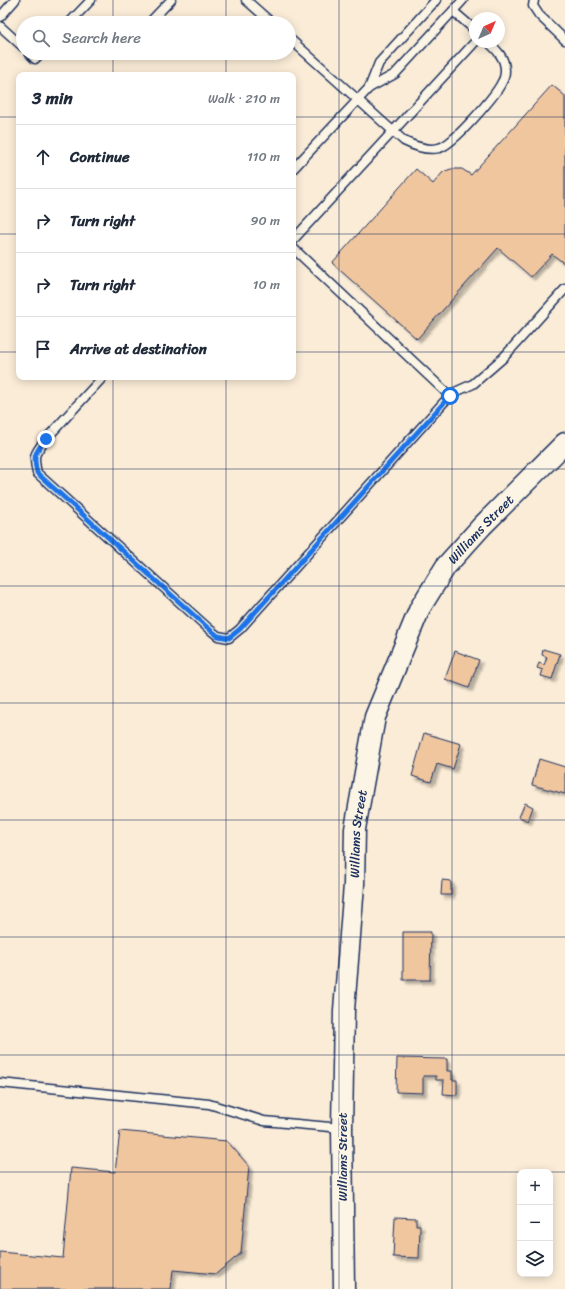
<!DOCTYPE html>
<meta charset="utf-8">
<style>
:root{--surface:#fff;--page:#f6f6f7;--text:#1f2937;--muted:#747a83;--line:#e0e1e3}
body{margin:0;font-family:Sriracha,sans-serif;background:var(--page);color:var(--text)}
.controls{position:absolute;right:12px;bottom:12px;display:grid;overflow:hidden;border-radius:8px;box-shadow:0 2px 10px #0003}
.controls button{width:36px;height:36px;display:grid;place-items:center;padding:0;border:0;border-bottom:1px solid var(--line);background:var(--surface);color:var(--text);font:20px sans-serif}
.compass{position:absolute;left:469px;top:12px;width:36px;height:36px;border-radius:50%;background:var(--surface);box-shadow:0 2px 10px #0003;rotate:44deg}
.stop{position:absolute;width:12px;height:12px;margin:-9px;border:3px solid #1a73e8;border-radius:50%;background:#fff}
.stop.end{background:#1a73e8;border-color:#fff;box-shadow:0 1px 4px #0008}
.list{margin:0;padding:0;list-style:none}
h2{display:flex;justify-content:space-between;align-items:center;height:52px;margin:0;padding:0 16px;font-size:17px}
h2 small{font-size:13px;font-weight:400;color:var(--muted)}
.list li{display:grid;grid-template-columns:26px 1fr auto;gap:12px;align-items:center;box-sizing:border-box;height:64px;padding:0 16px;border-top:1px solid var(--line)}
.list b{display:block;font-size:15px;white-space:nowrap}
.list em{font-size:13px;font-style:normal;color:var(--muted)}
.icon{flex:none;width:22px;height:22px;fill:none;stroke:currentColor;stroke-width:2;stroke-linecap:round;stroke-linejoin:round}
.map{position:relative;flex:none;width:565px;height:1289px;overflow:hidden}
.search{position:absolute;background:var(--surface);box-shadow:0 2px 10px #0003;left:16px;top:16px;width:280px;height:44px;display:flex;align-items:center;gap:10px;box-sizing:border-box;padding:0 14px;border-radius:22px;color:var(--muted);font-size:15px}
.panel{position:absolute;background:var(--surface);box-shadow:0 2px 10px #0003;left:16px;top:72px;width:280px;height:308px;border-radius:8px}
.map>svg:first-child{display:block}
.building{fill:#f0c69f;stroke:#1b2f5e;filter:url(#shadow)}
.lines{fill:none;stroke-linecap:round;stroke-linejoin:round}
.service-casing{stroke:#1b2f5e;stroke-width:11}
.tertiary-casing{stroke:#1b2f5e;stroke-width:23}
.service{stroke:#fcf5e5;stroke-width:8}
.tertiary{stroke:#fcf5e5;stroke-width:20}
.route{stroke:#1a73e8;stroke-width:5}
.grid{fill:none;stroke:#1b2f5e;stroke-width:1;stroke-opacity:0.55}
.labels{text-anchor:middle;stroke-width:4;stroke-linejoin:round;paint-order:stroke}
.street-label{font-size:13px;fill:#1b2f5e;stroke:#fcf5e5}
</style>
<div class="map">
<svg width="565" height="1289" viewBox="0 0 565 1289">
<defs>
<filter id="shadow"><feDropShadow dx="3.5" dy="3.5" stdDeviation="1" flood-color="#0004"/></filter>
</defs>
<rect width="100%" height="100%" fill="#faecd7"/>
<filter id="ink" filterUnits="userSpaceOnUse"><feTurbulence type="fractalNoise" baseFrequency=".025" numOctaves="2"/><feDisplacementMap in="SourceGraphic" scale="8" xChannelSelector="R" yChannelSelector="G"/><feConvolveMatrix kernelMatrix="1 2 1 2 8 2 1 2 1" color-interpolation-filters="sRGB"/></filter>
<g filter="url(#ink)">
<!-- building -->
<g class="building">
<polygon points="552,85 565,96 565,264 552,254 531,277 498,248 417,339 332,263 416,169 433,184 443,172 451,169 462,169 471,175"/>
<polygon points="543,649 560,654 552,679 541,676 543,670 537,668 539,663 544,665 547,657 542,655"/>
<polygon points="455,651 479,660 469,688 445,679"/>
<polygon points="424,733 461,744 453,769 437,764 431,782 412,776"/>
<polygon points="539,759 565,767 565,794 532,785"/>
<polygon points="525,803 533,807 528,821 519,817"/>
<polygon points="442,880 451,881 451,895 441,895"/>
<polygon points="403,932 431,932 430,980 403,980"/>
<polygon points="397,1058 447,1059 447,1071 452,1071 452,1080 457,1080 457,1095 443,1094 444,1080 436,1080 436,1076 423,1076 423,1093 396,1092"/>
<polygon points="120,1131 227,1141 249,1166 241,1253 216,1274 173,1270 171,1289 0,1289 0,1252 63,1258 71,1168 115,1172"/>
<polygon points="395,1217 416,1218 416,1225 420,1225 419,1258 393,1257"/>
</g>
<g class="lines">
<!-- service casing -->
<g class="service-casing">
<g id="service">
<polyline points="246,0 272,23"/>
<polyline points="534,0 533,6 539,15 565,40"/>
<polyline points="453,11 475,30"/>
<polyline points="0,17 15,0"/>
<polyline points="69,23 91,0"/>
<polyline points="149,23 171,0"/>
<polyline points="0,26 23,47"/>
<path d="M289 38 404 141C414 146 427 151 439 148 453 145 496 95 502 82 504 79 505 74 505 70 505 58 497 50 488 42"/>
<polyline points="29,53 35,59 41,53"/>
<polyline points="369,88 379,63 436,0"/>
<polyline points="293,169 369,88 395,74 463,0"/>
<polyline points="293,240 475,42"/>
<polyline points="293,248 450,396"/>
<path d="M103 377 46 439C34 454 33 455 37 473L208 628 218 636 229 638 240 629 444 402 453 393 473 384 503 358 565 289"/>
<polyline points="0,1083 209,1104 264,1121 341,1128"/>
</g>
</g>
<!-- tertiary casing -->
<g class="tertiary-casing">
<g id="tertiary">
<path id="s1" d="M344 1289 342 1128 344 1010 354 885 355 829 375 717 420 608 446 566 482 526 565 443"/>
</g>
</g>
<!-- service -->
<use href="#service" class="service"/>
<!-- tertiary -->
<use href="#tertiary" class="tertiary"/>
</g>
</g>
<g class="lines" filter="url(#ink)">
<!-- route -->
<path class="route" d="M46 439C34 454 33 455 37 473L208 628 218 636 229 638 240 629 450 396"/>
</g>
<!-- grid -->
<path class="grid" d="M113 0V23M226 0V23M339 0V1289M452 0V1289M113 53V75M226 53V75M0 117H19M293 117H565M0 234H19M293 234H565M0 352H19M293 352H565M113 377V1289M226 377V1289M0 469H565M0 586H565M0 703H565M0 820H565M0 937H565M0 1055H565M0 1172H565"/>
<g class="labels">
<!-- street labels -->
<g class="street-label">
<text dy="5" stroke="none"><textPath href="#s1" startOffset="792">Williams Street</textPath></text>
<text dy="5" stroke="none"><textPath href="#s1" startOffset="456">Williams Street</textPath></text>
<text transform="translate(342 1157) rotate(-90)" y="5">Williams Street</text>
</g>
</g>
</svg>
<div class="controls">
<button>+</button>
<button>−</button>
<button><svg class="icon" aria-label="layers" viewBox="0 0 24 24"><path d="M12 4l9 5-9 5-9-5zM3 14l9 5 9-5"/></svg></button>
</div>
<svg class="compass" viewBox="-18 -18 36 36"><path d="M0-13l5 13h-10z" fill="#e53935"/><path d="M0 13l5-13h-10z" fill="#747a83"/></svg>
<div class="stop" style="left:450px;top:396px"></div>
<div class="stop end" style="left:46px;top:439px"></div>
<div class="search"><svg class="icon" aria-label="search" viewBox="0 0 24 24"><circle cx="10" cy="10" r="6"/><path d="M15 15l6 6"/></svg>Search here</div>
<section class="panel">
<h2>3 min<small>Walk · 210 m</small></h2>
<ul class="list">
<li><svg class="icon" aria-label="ahead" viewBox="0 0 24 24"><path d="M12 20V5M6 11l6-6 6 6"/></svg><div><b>Continue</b></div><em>110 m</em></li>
<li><svg class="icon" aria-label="right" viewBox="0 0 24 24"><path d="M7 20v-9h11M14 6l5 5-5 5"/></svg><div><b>Turn right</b></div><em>90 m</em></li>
<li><svg class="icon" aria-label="right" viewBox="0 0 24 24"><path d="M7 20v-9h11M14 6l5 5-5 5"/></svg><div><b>Turn right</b></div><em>10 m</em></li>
<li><svg class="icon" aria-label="arrive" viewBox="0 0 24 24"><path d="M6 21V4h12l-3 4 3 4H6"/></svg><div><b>Arrive at destination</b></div></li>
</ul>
</section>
</div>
